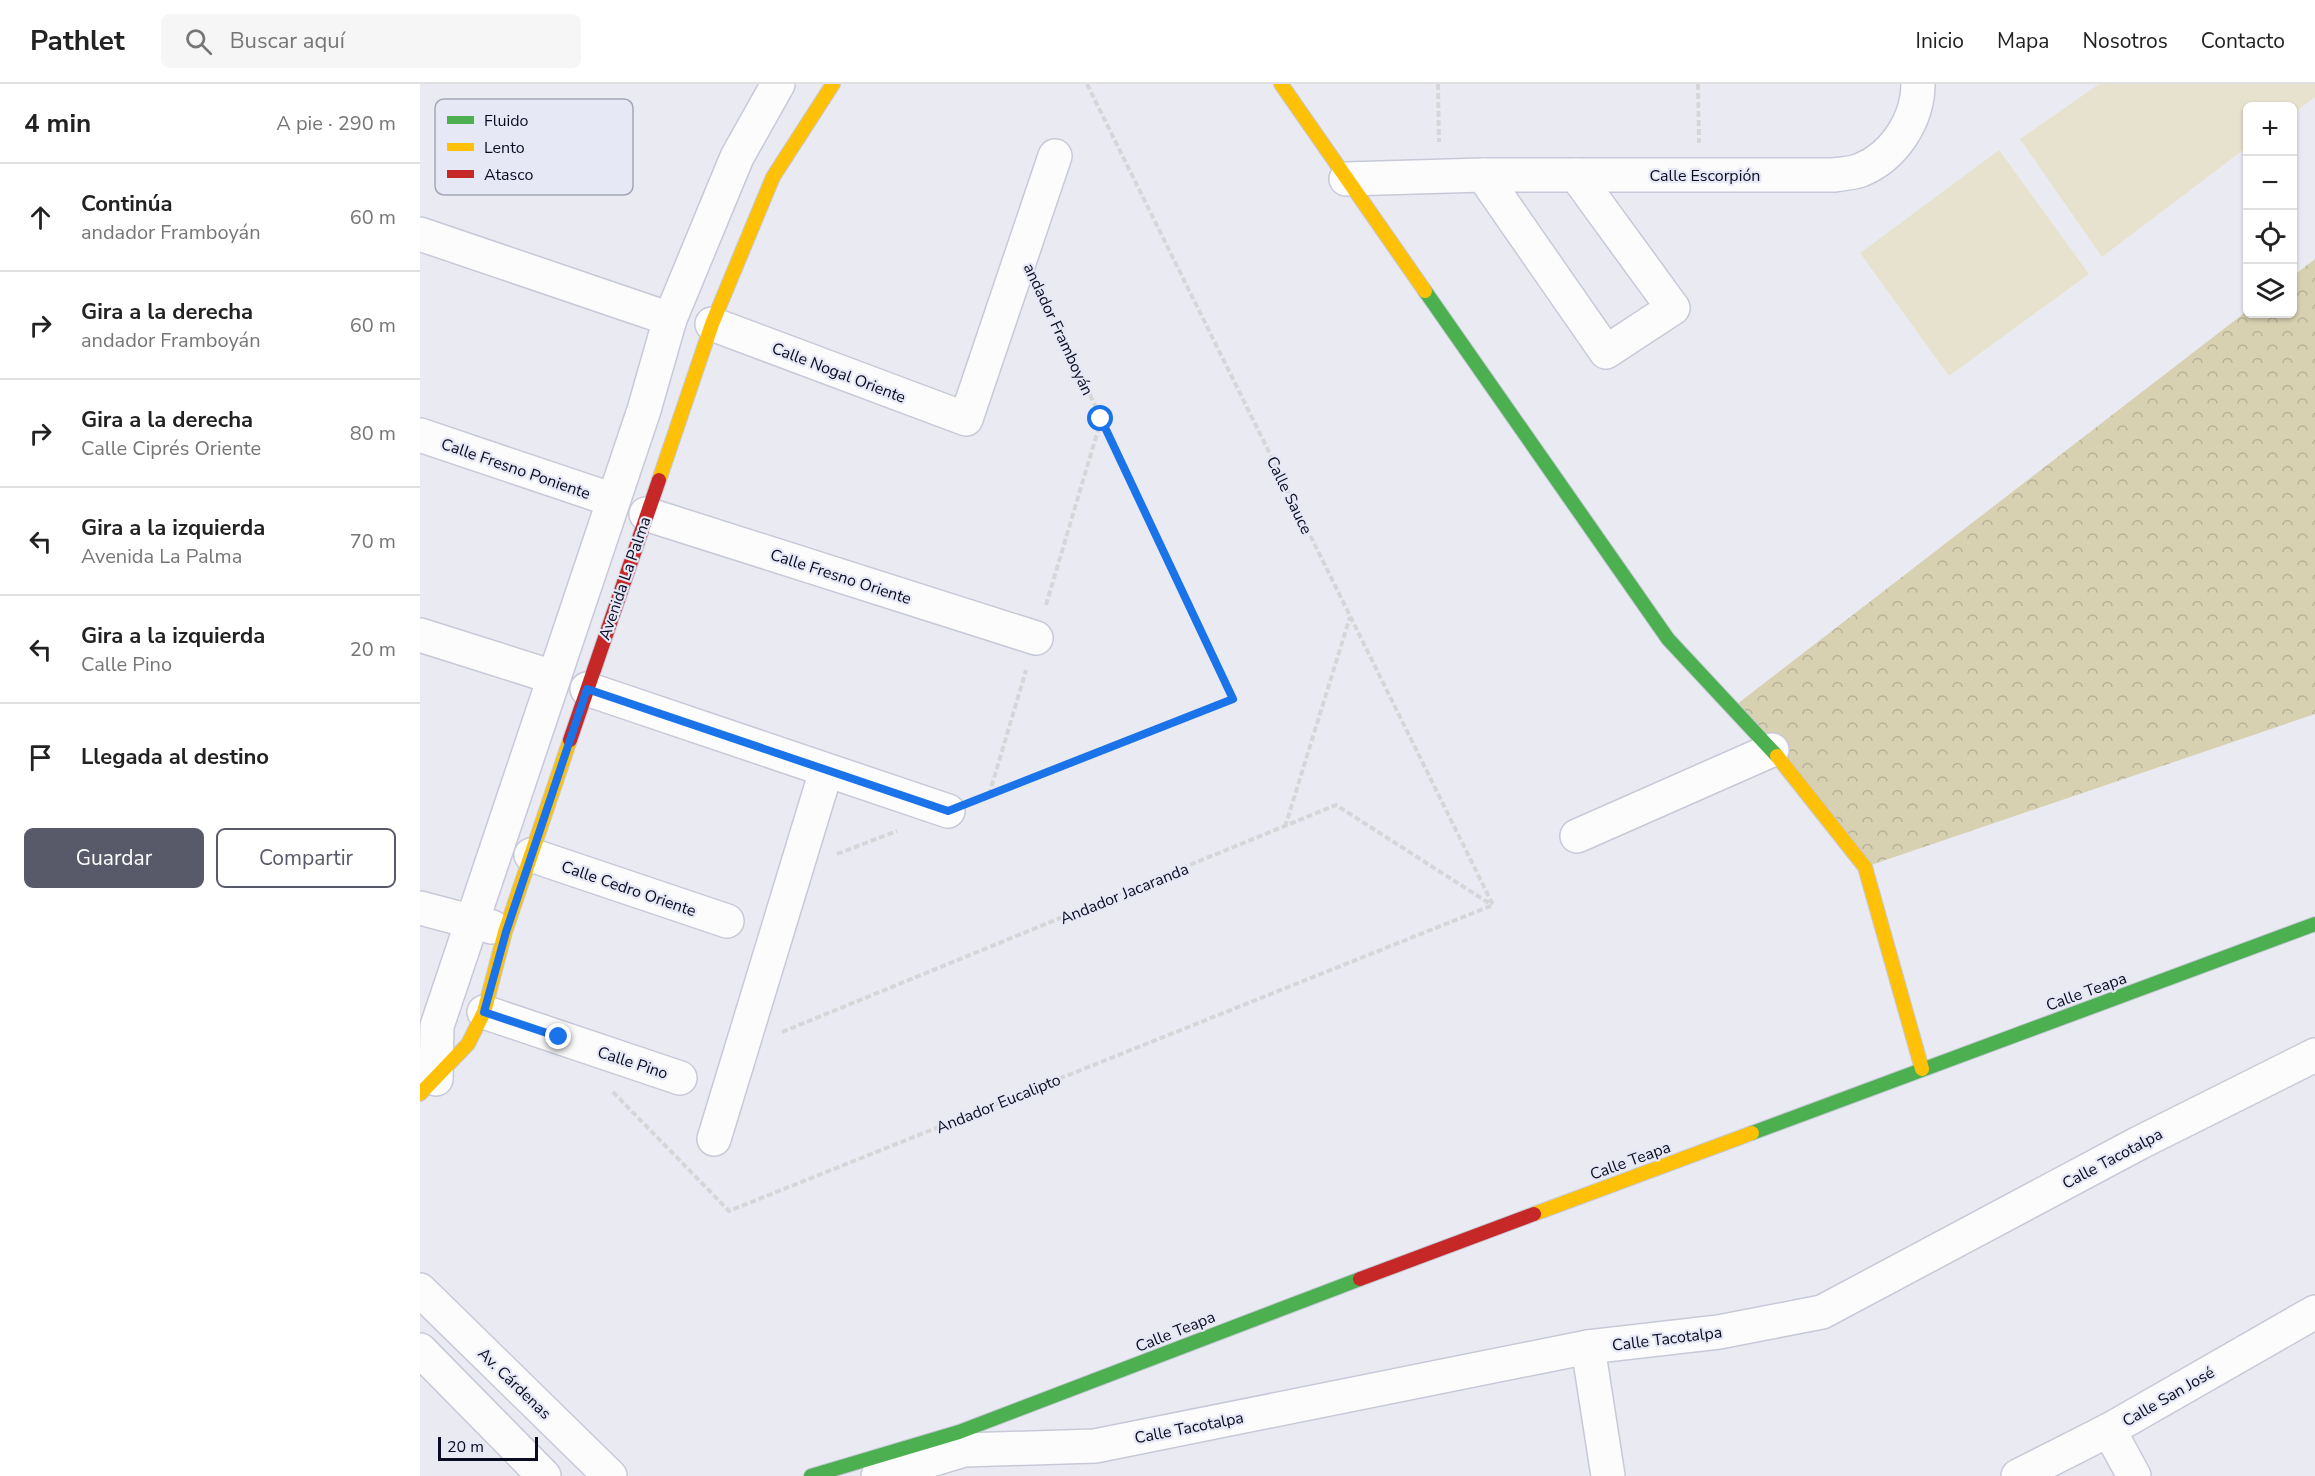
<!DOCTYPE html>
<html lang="es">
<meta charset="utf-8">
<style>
:root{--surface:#fff;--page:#f6f6f6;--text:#222;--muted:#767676;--line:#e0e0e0;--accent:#585a6a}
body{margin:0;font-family:"Nunito Sans",sans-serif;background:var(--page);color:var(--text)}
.controls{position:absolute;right:18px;top:18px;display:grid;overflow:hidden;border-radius:9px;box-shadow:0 2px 4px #0004}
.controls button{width:54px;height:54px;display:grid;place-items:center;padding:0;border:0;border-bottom:2px solid var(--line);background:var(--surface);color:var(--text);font:30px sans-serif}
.scale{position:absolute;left:18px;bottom:15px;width:100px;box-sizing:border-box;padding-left:6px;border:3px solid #0a0c21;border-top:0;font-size:16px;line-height:21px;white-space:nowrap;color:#0a0c21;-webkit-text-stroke:4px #e6e8f5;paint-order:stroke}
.stop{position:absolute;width:18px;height:18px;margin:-14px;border:4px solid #1a73e8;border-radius:50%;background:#fff}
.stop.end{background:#1a73e8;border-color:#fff;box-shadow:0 2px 6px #0008}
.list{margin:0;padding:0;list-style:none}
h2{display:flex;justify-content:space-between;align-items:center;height:78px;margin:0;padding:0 24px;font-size:26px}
h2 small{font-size:20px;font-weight:400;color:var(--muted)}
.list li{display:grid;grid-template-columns:39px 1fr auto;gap:18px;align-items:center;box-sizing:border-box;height:108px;padding:0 24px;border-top:2px solid var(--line)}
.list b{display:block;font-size:22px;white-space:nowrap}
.list p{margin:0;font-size:20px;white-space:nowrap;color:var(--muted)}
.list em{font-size:20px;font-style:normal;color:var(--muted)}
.actions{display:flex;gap:12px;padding:18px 24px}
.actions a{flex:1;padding:14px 0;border:2px solid var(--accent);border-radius:9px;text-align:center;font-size:21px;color:var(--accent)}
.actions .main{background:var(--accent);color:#fff}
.icon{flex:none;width:33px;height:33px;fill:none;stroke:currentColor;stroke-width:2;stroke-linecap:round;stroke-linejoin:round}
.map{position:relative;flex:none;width:1895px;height:1392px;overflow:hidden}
header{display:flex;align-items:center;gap:36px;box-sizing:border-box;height:84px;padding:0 30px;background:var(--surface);border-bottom:2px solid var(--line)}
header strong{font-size:28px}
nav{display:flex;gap:33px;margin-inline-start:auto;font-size:21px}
.search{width:420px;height:54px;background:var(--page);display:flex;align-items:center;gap:15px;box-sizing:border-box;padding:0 21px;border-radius:9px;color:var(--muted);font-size:22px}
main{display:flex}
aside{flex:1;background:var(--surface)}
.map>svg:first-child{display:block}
.forest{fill:url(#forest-crowns)}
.pitch{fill:#e7e2ce}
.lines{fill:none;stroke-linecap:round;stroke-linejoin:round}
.street-casing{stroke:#c7c9d8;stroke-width:36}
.fast-casing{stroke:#c7c9d8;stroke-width:16}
.slow-casing{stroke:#c7c9d8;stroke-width:16}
.jam-casing{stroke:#c7c9d8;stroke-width:16}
.path{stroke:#d6d6d8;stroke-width:4;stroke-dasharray:6 3;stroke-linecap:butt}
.street{stroke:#fcfcfd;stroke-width:33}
.fast{stroke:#4caf50;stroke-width:14}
.slow{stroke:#ffc107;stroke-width:14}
.jam{stroke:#c62828;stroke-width:14}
.route{stroke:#1a73e8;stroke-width:8}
.labels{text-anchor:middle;stroke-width:4.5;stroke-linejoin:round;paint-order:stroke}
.street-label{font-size:16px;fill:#0a0c21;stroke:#e6e8f5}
.key{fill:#e6e8f5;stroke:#a4a6b5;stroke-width:1.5}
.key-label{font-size:16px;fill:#0a0c21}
</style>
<header>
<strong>Pathlet</strong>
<div class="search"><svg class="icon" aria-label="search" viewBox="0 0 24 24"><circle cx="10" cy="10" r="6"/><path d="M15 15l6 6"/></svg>Buscar aquí</div>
<nav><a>Inicio</a><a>Mapa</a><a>Nosotros</a><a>Contacto</a></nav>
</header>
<main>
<aside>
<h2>4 min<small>A pie · 290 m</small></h2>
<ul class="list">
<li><svg class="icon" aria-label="ahead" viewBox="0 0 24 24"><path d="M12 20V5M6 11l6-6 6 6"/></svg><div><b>Continúa</b><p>andador Framboyán</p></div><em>60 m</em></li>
<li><svg class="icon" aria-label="right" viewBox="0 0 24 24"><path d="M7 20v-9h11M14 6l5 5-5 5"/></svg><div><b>Gira a la derecha</b><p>andador Framboyán</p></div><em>60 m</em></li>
<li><svg class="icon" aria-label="right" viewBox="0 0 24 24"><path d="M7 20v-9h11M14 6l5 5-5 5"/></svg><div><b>Gira a la derecha</b><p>Calle Ciprés Oriente</p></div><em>80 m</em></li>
<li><svg class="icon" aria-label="left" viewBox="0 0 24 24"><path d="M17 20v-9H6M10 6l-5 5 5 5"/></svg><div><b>Gira a la izquierda</b><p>Avenida La Palma</p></div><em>70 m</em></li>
<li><svg class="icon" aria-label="left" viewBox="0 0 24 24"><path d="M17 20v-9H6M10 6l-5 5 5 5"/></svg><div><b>Gira a la izquierda</b><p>Calle Pino</p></div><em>20 m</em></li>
<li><svg class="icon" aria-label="arrive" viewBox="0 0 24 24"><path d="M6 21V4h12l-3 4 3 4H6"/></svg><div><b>Llegada al destino</b></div></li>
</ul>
<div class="actions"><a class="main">Guardar</a><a>Compartir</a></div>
</aside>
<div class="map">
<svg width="1895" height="1392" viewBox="0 0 1895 1392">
<defs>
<pattern id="forest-crowns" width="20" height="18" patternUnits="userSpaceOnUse" patternTransform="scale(1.5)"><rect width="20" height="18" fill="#d7d0b1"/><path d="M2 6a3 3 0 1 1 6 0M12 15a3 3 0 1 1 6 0" fill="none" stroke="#b7b198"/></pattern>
</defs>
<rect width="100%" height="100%" fill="#eaebf2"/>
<!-- forest -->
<polygon class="forest" points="1895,175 1895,630 1445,783 1312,624 1827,227 1828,230 1872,230 1873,192"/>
<!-- pitch -->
<g class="pitch">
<polygon points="1679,0 1895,0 1895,13 1873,30 1872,22 1828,22 1827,63 1682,173 1600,55"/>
<polygon points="1579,66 1669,190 1529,292 1440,169"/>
</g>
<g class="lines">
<!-- street casing -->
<g class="street-casing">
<g id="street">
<polyline points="1063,91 1186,268 1253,224 1156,91"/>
<path d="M926 95 1063 91H1413C1422 90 1433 89 1441 86 1475 72 1498 35 1498 0"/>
<polyline points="0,150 250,235"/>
<polyline points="292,240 546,335 635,72"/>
<polyline points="0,351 193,416"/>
<polyline points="226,430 616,554"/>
<polyline points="0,551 133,593"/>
<polyline points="167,605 528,727"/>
<polyline points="1157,752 1352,666"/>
<polyline points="111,771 307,837"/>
<polyline points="0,824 72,843"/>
<polyline points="64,928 260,994"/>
<polyline points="16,995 17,942 224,326 250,235 317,73 358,0"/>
<polyline points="294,1055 406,687"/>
<polyline points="0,1206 190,1392"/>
<polyline points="1168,1263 1188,1392"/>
<polyline points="0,1266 124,1392"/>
<polyline points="1689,1346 1714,1392"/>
<polyline points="458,1392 544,1366 675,1362 1168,1263 1299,1248 1402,1228 1719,1059 1895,971"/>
<polyline points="1598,1392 1689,1346 1895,1228"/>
</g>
</g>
<!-- fast casing -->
<g class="fast-casing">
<g id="fast">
<polyline points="1005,207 1248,555 1357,672"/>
<polyline points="1332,1049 1895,840"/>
<polyline points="391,1392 539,1348 940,1195"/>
</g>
</g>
<!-- slow casing -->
<g class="slow-casing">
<g id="slow">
<polyline points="861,0 1005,207"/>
<polyline points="239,396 292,240 353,93 413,0"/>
<polyline points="1357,672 1445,783 1502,985"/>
<polyline points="0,1010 48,960 64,928 85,848 150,656"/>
<polyline points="1114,1130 1332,1049"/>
</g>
</g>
<!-- jam casing -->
<g class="jam-casing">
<g id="jam">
<polyline points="150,656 239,396"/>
<polyline points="940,1195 1114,1130"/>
</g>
</g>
<!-- path -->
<g class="path">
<polyline points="667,0 1073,821"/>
<polyline points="1018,0 1019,58"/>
<polyline points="1278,0 1279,59"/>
<polyline points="626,521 681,336"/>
<polyline points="569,711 606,586"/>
<polyline points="559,715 813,615 623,211"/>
<polyline points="865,743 930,533"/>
<polyline points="417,770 477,747"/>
<polyline points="362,948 916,721 1072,821"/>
<polyline points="193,1008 309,1127 1073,821"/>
</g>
<!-- street -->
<use href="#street" class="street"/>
<!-- fast -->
<use href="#fast" class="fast"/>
<!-- slow -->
<use href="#slow" class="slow"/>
<!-- jam -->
<use href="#jam" class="jam"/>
</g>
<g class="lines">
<!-- route -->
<polyline class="route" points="139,953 64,928 86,848 167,605 528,727 813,615 681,335"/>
</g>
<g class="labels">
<!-- street labels -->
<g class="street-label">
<text x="1285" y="97">Calle Escorpión</text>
<text transform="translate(639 245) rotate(65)" y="6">andador Framboyán</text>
<text transform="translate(419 288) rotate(21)" y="6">Calle Nogal Oriente</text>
<text transform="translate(96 384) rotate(19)" y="6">Calle Fresno Poniente</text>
<text transform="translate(870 411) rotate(64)" y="6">Calle Sauce</text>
<text transform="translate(421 492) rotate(18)" y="6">Calle Fresno Oriente</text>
<text transform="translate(204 494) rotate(-71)" y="6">Avenida La Palma</text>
<text transform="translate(209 804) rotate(19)" y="6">Calle Cedro Oriente</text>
<text transform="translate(704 809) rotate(-22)" y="6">Andador Jacaranda</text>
<text transform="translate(1666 907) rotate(-20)" y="6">Calle Teapa</text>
<text transform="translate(213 978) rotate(18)" y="6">Calle Pino</text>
<text transform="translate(578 1019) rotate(-22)" y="6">Andador Eucalipto</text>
<text transform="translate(1692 1074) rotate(-28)" y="6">Calle Tacotalpa</text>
<text transform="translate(1210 1076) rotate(-20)" y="6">Calle Teapa</text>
<text transform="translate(755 1247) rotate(-22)" y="6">Calle Teapa</text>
<text transform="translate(1247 1254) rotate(-7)" y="6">Calle Tacotalpa</text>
<text transform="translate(95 1299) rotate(44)" y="6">Av. Cárdenas</text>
<text transform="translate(1748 1312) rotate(-30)" y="6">Calle San José</text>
<text transform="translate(769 1343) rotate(-11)" y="6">Calle Tacotalpa</text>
</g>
</g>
<!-- legend -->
<rect x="15" y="15" width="198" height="96" rx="9" class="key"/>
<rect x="27" y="32" width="27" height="8" fill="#4caf50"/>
<rect x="27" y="59" width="27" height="8" fill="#ffc107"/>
<rect x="27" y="86" width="27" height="8" fill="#c62828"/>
<g class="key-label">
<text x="64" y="42">Fluido</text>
<text x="64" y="69">Lento</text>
<text x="64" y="96">Atasco</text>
</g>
</svg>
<div class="controls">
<button>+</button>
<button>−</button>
<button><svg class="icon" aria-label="locate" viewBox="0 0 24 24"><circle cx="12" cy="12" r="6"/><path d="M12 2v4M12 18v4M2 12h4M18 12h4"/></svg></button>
<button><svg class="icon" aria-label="layers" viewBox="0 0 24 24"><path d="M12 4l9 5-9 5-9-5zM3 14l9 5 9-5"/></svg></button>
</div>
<div class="scale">20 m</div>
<div class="stop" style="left:681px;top:335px"></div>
<div class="stop end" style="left:139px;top:953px"></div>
</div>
</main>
